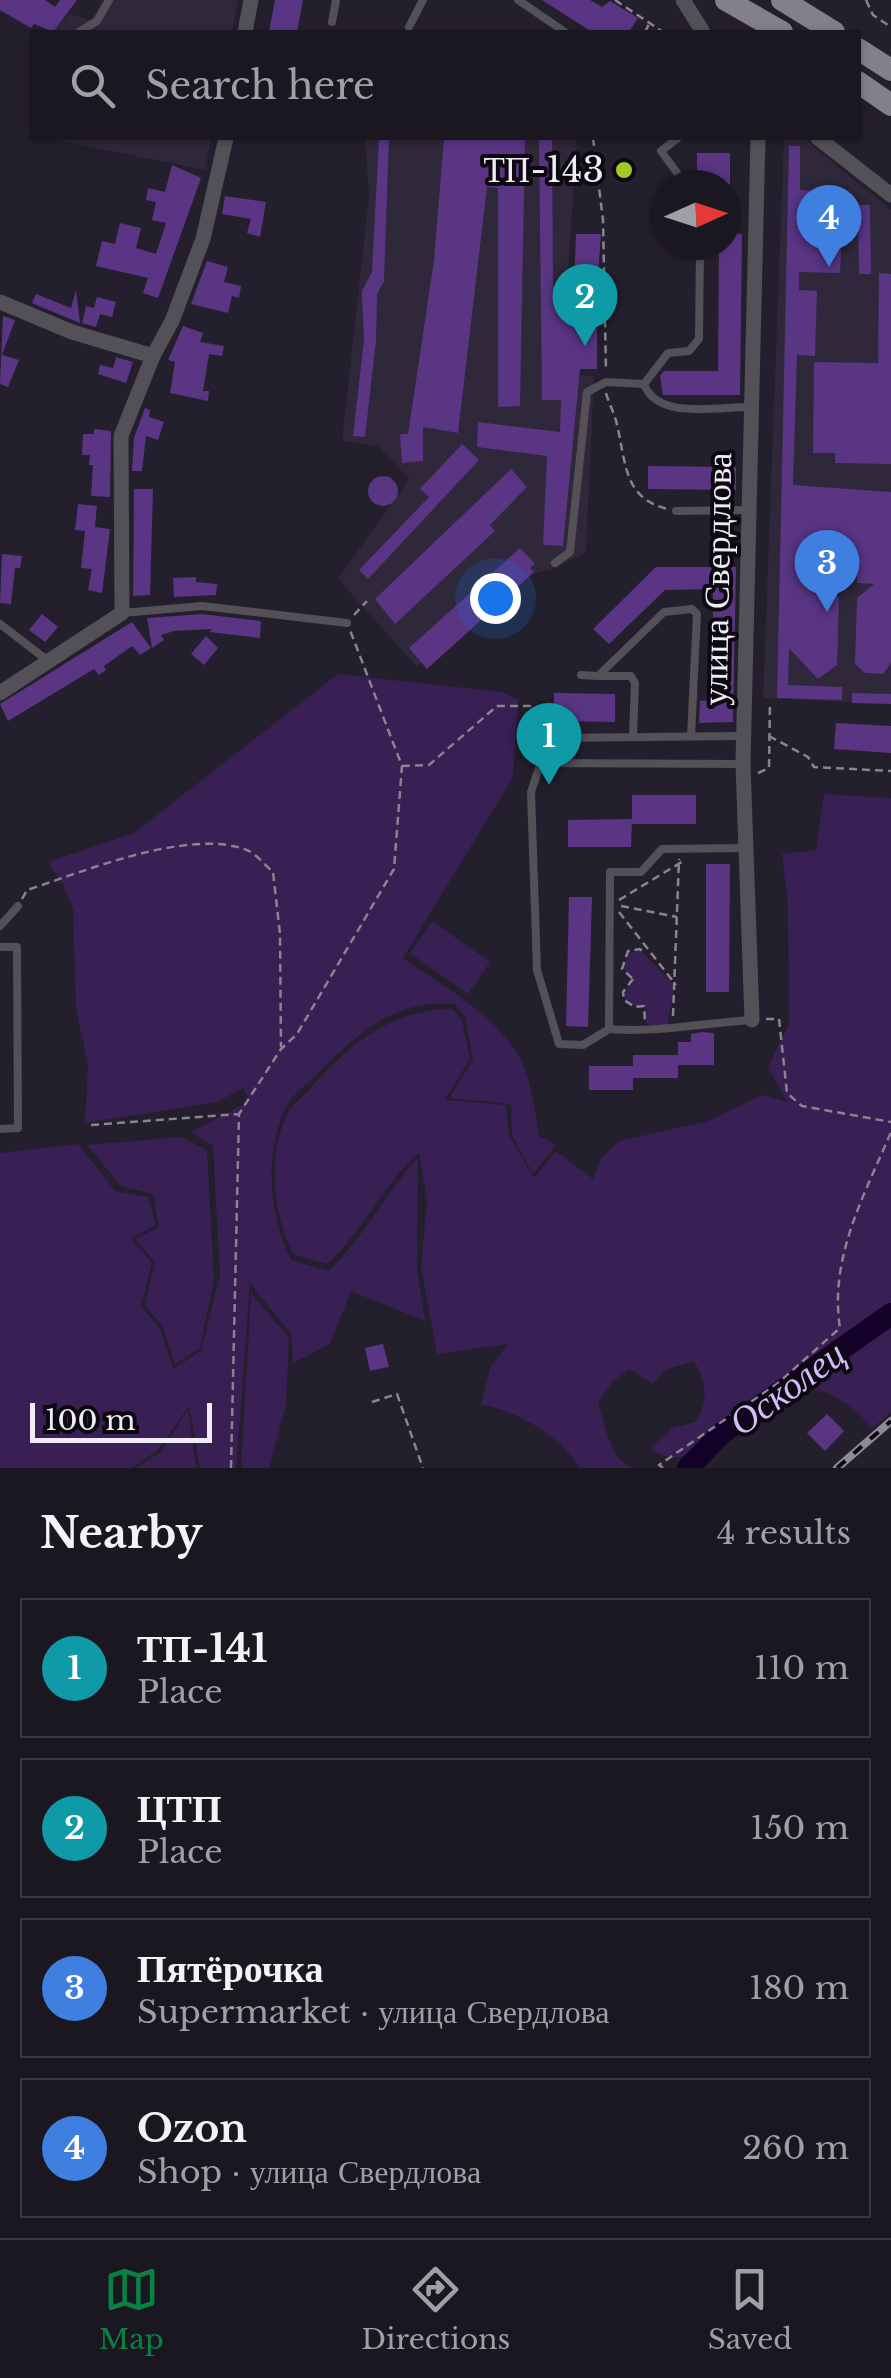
<!DOCTYPE html>
<meta charset="utf-8">
<style>
:root{--surface:#1b1721;--page:#28242e;--text:#f1f3f6;--muted:#a09fa5;--line:#39363f;--accent:#0b8043}
body{margin:0;font-family:"Libre Baskerville",serif;background:var(--page);color:var(--text)}
.compass{position:absolute;left:651px;top:170px;width:90px;height:90px;border-radius:50%;background:var(--surface);box-shadow:0 2px 8px #0004;rotate:87deg}
.scale{position:absolute;left:30px;bottom:25px;width:182px;box-sizing:border-box;padding-left:10px;border:5px solid #f0ecf6;border-top:0;font-size:28px;line-height:35px;white-space:nowrap;color:#f0ecf6;-webkit-text-stroke:8px #0c0a10;paint-order:stroke}
.you{position:absolute;left:495px;top:598px;width:35px;height:35px;margin:-25px;border:8px solid #fff;border-radius:50%;background:#1a73e8;box-shadow:0 0 0 15px #1a73e833}
.badge{display:grid;place-items:center;width:65px;height:65px;border-radius:50%;background:var(--accent);color:#fff;font-size:32px;font-weight:700}
.pin{position:absolute;translate:-50% -82px;filter:drop-shadow(0 2px 5px #0008)}
.pin::after{content:'';position:absolute;top:52px;width:35px;height:30px;background:inherit;clip-path:polygon(0 0,100% 0,50% 100%)}
.list{margin:0;padding:0;list-style:none}
h2{display:flex;justify-content:space-between;align-items:center;height:130px;margin:0;padding:0 40px;font-size:42px}
h2 small{font-size:32px;font-weight:400;color:var(--muted)}
.list li{display:grid;grid-template-columns:65px 1fr auto;gap:30px;align-items:center;box-sizing:border-box;height:140px;margin:0 20px 20px;padding:0 20px;border:2px solid var(--line);border-radius:0px}
.list b{display:block;font-size:38px;white-space:nowrap}
.list p{margin:0;font-size:32px;white-space:nowrap;color:var(--muted)}
.list em{font-size:32px;font-style:normal;color:var(--muted)}
.icon{flex:none;width:55px;height:55px;fill:none;stroke:currentColor;stroke-width:2;stroke-linecap:round;stroke-linejoin:round}
.map{position:relative;flex:none;width:891px;height:1468px;overflow:hidden}
.search{position:absolute;background:var(--surface);box-shadow:0 2px 8px #0004;left:30px;right:30px;top:30px;height:110px;display:flex;align-items:center;gap:25px;box-sizing:border-box;padding:0 35px;border-radius:0px;color:var(--muted);font-size:38px}
.sheet{height:770px;background:var(--surface)}
nav{display:flex;justify-content:space-around;align-items:center;box-sizing:border-box;height:140px;border-top:2px solid var(--line);background:var(--surface);font-size:28px;color:var(--muted)}
nav a{display:grid;justify-items:center;gap:5px}
nav .on{color:var(--accent)}
.map>svg:first-child{display:block}
.built{fill:#2f273a}
.green{fill:#381f54}
.lines{fill:none;stroke-linecap:round;stroke-linejoin:round}
.river{stroke:#140127;stroke-width:22}
.building{fill:#593584}
.path{stroke:#898490;stroke-width:2.5;stroke-dasharray:8 5;stroke-linecap:butt}
.lane{stroke:#535057;stroke-width:8}
.street{stroke:#535057;stroke-width:15}
.primary{stroke:#847f8d;stroke-width:22}
.rail-casing{stroke:#8f8b96;stroke-width:8}
.rail{stroke:#0c0a10;stroke-width:4;stroke-dasharray:11;stroke-linecap:butt}
.poi-dot{fill:#a3c826;stroke:#0c0a10;stroke-width:4}
.labels{text-anchor:middle;stroke-width:8;stroke-linejoin:round;paint-order:stroke}
.poi-label{font-size:35px;fill:#f0ecf6;stroke:#0c0a10;text-anchor:end}
.street-label{font-size:35px;fill:#f0ecf6;stroke:#0c0a10}
.water-label{font-size:38px;font-style:italic;fill:#d5bafd;stroke:#0c0a10}
</style>
<div class="map">
<svg width="891" height="1468" viewBox="0 0 891 1468">
<rect width="100%" height="100%" fill="#241f2c"/>
<!-- built -->
<g class="built">
<polygon points="103,0 238,0 232,32 51,32 70,14 91,20"/>
<polygon points="46,138 211,138 205,170"/>
<polygon points="365,138 577,138 569,259 567,374 594,376 586,552 556,568 525,576 417,667 338,579 409,479 378,446 342,441 369,196"/>
<polygon points="784,138 803,138 891,210 891,704 763,698"/>
</g>
<!-- green -->
<g class="green">
<path d="M338 674 502 692 518 700 513 777 403 958C449 991 514 1023 529 1082 534 1100 536 1119 539 1136L556 1145 533 1174 512 1135 511 1104 449 1098 473 1060 465 1016 455 1004C394 999 357 1034 316 1075 306 1085 290 1096 285 1109 264 1156 269 1215 291 1260L329 1271C364 1237 385 1194 418 1158L417 1269 425 1321 351 1291 330 1344 293 1363 291 1334 250 1283 236 1468H200L189 1406 159 1449 132 1468H0V1153L78 1144 115 1191 148 1197 156 1225 131 1238 152 1263 141 1306 160 1329 173 1369 201 1351 220 1275 213 1146 191 1132 250 1101 243 1088 217 1102 85 1123 88 1065 76 1008 73 909 64 886 48 862 134 833Z"/>
<path d="M824 794 891 798V1412L873 1428C853 1406 822 1379 790 1393 766 1403 761 1425 730 1432L713 1455C685 1448 676 1468 651 1448L672 1428 695 1422C710 1400 706 1382 694 1361L665 1370 653 1384 629 1369 612 1382 598 1403C605 1423 610 1461 633 1468H580C558 1434 521 1413 481 1404L490 1368 508 1344 437 1354 421 1267 427 1200 419 1153C382 1185 364 1231 327 1264L294 1255C272 1215 267 1154 288 1112 292 1104 303 1097 309 1090 347 1046 391 1009 452 1009L462 1020 470 1059 445 1100 506 1105 509 1135 534 1178 556 1151 593 1179 602 1158 619 1141 708 1121 762 1095 787 1102 768 1067 789 1024 788 905 782 854 816 850Z"/>
<polygon points="432,921 490,962 468,994 410,953"/>
<polygon points="640,950 675,986 667,1025 655,1028 646,1023 645,1006 635,1006 625,1000 624,992 634,979 624,969 629,953"/>
<polygon points="181,1137 207,1150 214,1279 200,1348 175,1364 163,1326 145,1305 155,1262 135,1239 159,1227 153,1194 121,1186 87,1145"/>
<polygon points="251,1293 289,1338 286,1405 269,1468 241,1468"/>
<polygon points="188,1410 196,1468 136,1468 161,1452"/>
</g>
<g class="lines">
<!-- river -->
<polyline class="river" points="688,1468 722,1433 891,1314"/>
</g>
<!-- building -->
<g class="building">
<polygon points="0,0 45,0 55,7 60,0 77,0 53,32 34,24 31,28 0,10"/>
<polygon points="275,0 303,0 297,32 269,32"/>
<polygon points="542,0 590,0 602,7 610,1 638,18 629,32 592,32"/>
<polygon points="379,138 389,138 384,281 377,294 376,341 365,437 353,436 364,340 362,291 372,272"/>
<polygon points="444,138 525,138 520,406 498,407 498,188 487,187 458,433 423,427 423,461 402,463 400,434 408,434 434,260"/>
<polygon points="539,138 552,138 553,286 574,287 576,234 601,234 596,303 566,303 566,323 597,323 597,369 580,369 563,546 543,545 547,456 477,447 478,422 560,432 561,400 542,400"/>
<polygon points="789,146 800,146 800,190 849,191 849,210 843,210 840,273 799,272 799,290 817,291 815,356 797,355 793,485 891,492 891,663 883,674 865,673 855,664 857,598 874,584 857,583 858,553 840,553 839,582 824,582 839,598 837,665 818,679 789,648 788,685 842,687 842,700 777,698"/>
<polygon points="697,153 730,153 730,185 707,185 707,176 697,176"/>
<polygon points="172,165 201,178 158,298 143,293 148,278 96,266 102,241 115,244 120,223 141,228 136,248 156,254 166,223 152,220 156,202 146,200 148,188 165,192"/>
<polygon points="225,196 266,202 260,237 247,233 251,219 222,214"/>
<polygon points="858,205 870,205 871,274 859,274"/>
<polygon points="726,233 742,234 740,395 663,395 660,376 664,371 718,371 719,245 726,245"/>
<polygon points="207,261 228,267 224,282 241,286 239,298 232,296 228,313 191,304"/>
<polygon points="879,273 891,274 891,464 835,463 835,453 813,453 814,362 878,363"/>
<polygon points="76,290 80,323 32,303 36,294 71,308"/>
<polygon points="97,297 116,302 112,317 100,314 96,327 82,323 86,306 94,308"/>
<polygon points="3,316 15,320 2,355 19,360 8,387 0,384"/>
<polygon points="183,326 203,333 200,342 224,346 222,356 209,354 203,391 209,391 208,401 170,393 175,362 168,360"/>
<polygon points="116,357 133,362 126,383 98,374 100,365 113,368"/>
<polygon points="145,408 150,410 149,417 164,422 158,440 146,436 142,471 132,471 134,438"/>
<polygon points="94,429 111,431 110,497 91,496 93,465 89,465 90,455 82,455 83,434 94,434"/>
<polygon points="462,444 479,460 368,579 359,570 429,497 420,489"/>
<polygon points="648,466 736,467 736,490 648,489"/>
<polygon points="511,469 527,487 490,525 495,531 395,624 375,599"/>
<circle cx="383" cy="491" r="15"/>
<polygon points="134,489 153,489 150,595 133,596"/>
<polygon points="78,504 97,506 95,527 110,529 102,593 88,590 92,569 81,568 85,531 75,530"/>
<polygon points="520,548 535,564 530,568 534,572 427,669 409,648"/>
<polygon points="2,554 22,556 20,568 15,568 11,604 0,603"/>
<polygon points="656,567 736,567 733,722 699,723 700,701 713,700 713,589 665,590 609,644 593,629"/>
<polygon points="196,577 196,582 217,584 216,595 174,597 173,578"/>
<polygon points="42,614 58,627 45,642 29,630"/>
<polygon points="202,614 261,621 260,638 209,632 212,629 174,631 161,635 164,640 152,648 147,618"/>
<polygon points="132,622 151,648 140,655 132,646 104,666 106,670 99,675 94,669 8,721 0,704"/>
<polygon points="206,636 218,648 204,665 191,654"/>
<polygon points="554,693 615,694 615,722 554,721"/>
<polygon points="852,693 891,694 891,704 852,703"/>
<polygon points="836,723 891,726 891,753 834,749"/>
<rect x="632" y="795" width="64" height="29"/>
<polygon points="632,819 631,847 568,847 568,820"/>
<polygon points="706,864 730,864 729,992 706,992"/>
<polygon points="569,897 592,897 588,1027 566,1026"/>
<polygon points="702,1032 714,1033 714,1065 678,1065 678,1078 633,1078 633,1090 589,1090 589,1066 633,1066 633,1055 678,1055 678,1042 691,1042 691,1034"/>
<polygon points="383,1344 389,1367 370,1371 365,1348"/>
<polygon points="827,1414 844,1431 825,1451 807,1433"/>
</g>
<g class="lines">
<!-- path -->
<g class="path">
<polyline points="615,0 663,32"/>
<polyline points="866,0 873,15 891,27"/>
<polyline points="645,32 649,24"/>
<polyline points="593,138 603,220 606,370"/>
<path d="M606 393C609 404 615 414 617 425 626 461 623 499 668 509"/>
<polyline points="354,615 367,601"/>
<polyline points="769,736 808,757 814,767 891,771"/>
<polyline points="402,766 429,765 497,706 530,706 543,728"/>
<polyline points="758,773 769,768 770,702"/>
<path d="M22 899 27 890C83 872 192 826 249 851 257 855 266 866 273 872L280 934 281 1047"/>
<polyline points="619,900 685,860"/>
<polyline points="621,906 677,917"/>
<polyline points="619,912 676,985"/>
<polyline points="632,978 622,969 628,951 640,949 645,953"/>
<polyline points="633,979 623,992 624,1000 635,1007 644,1006 645,1022"/>
<polyline points="673,1016 679,859"/>
<polyline points="766,1019 779,1019 787,1093 802,1106 891,1122"/>
<polyline points="91,1125 239,1114"/>
<polyline points="372,1402 397,1394 423,1468"/>
<polyline points="231,1468 239,1114 281,1049 297,1034 394,869 402,766 350,630"/>
<path d="M663 1468 659 1465 778 1383 840 1328C829 1258 864 1196 891 1132"/>
</g>
<!-- lane -->
<g class="lane">
<polyline points="518,0 565,32"/>
<polyline points="332,22 336,0"/>
<polyline points="409,27 423,0"/>
<polyline points="79,32 97,21 109,0"/>
<polyline points="678,138 661,151 686,185"/>
<path d="M700 245 699 339 689 351 668 353 644 384C657 420 716 407 749 407"/>
<polyline points="676,511 748,510"/>
<polyline points="555,563 570,552 587,392 606,382 644,384"/>
<polyline points="122,613 202,606 347,623"/>
<polyline points="0,624 47,660"/>
<polyline points="581,675 598,676"/>
<polyline points="633,735 635,683 631,676 598,676 664,612 692,609 697,614 691,736"/>
<polyline points="539,763 743,764"/>
<path d="M744 848 662 849 641 872H610L609 1029C658 1033 704 1023 752 1020"/>
<polyline points="0,926 18,906"/>
<polyline points="0,947 17,947 18,1128 0,1129"/>
<polyline points="609,1029 583,1045 559,1044 537,970 531,792 549,738 742,736"/>
</g>
<!-- street -->
<g class="street">
<polyline points="683,0 703,32"/>
<polyline points="245,32 251,0"/>
<polyline points="818,138 891,195"/>
<polyline points="0,302 72,332 153,356"/>
<polyline points="0,693 122,613 121,436 153,356 172,321 203,239 226,138"/>
<polyline points="752,1020 743,764 758,138"/>
</g>
<!-- primary -->
<g class="primary">
<polyline points="726,0 782,32"/>
<polyline points="782,0 834,32"/>
<polyline points="858,49 891,70"/>
<polyline points="858,82 891,105"/>
</g>
<!-- rail casing -->
<g class="rail-casing">
<polyline id="rail" points="837,1468 891,1421"/>
</g>
<!-- rail -->
<use href="#rail" class="rail"/>
</g>
<!-- markers -->
<circle class="poi-dot" cx="624" cy="170" r="10"/>
<g class="labels">
<!-- poi labels -->
<g class="poi-label">
<text x="604" y="182">ТП-143</text>
</g>
<!-- street labels -->
<g class="street-label">
<text transform="translate(717 579) rotate(-89)" y="12">улица Свердлова</text>
</g>
<!-- water labels -->
<g class="water-label">
<text transform="translate(787 1388) rotate(-36)" y="13">Осколец</text>
</g>
</g>
</svg>
<svg class="compass" viewBox="-18 -18 36 36"><path d="M0-13l5 13h-10z" fill="#e53935"/><path d="M0 13l5-13h-10z" fill="#a09fa5"/></svg>
<div class="scale">100 m</div>
<div class="you"></div>
<div class="pin badge" style="left:549px;top:785px;background:#0f9aa8">1</div>
<div class="pin badge" style="left:585px;top:346px;background:#0f9aa8">2</div>
<div class="pin badge" style="left:827px;top:612px;background:#3f7fe0">3</div>
<div class="pin badge" style="left:829px;top:267px;background:#3f7fe0">4</div>
<div class="search"><svg class="icon" aria-label="search" viewBox="0 0 24 24"><circle cx="10" cy="10" r="6"/><path d="M15 15l6 6"/></svg>Search here</div>
</div>
<section class="sheet">
<h2>Nearby<small>4 results</small></h2>
<ul class="list">
<li><span class="badge" style="background:#0f9aa8">1</span><div><b>ТП-141</b><p>Place</p></div><em>110 m</em></li>
<li><span class="badge" style="background:#0f9aa8">2</span><div><b>ЦТП</b><p>Place</p></div><em>150 m</em></li>
<li><span class="badge" style="background:#3f7fe0">3</span><div><b>Пятёрочка</b><p>Supermarket · улица Свердлова</p></div><em>180 m</em></li>
<li><span class="badge" style="background:#3f7fe0">4</span><div><b>Ozon</b><p>Shop · улица Свердлова</p></div><em>260 m</em></li>
</ul>
</section>
<nav>
<a class="on"><svg class="icon" aria-label="map" viewBox="0 0 24 24"><path d="M3 6l6-2 6 2 6-2v14l-6 2-6-2-6 2zM9 4v14M15 6v14"/></svg>Map</a>
<a><svg class="icon" aria-label="directions" viewBox="0 0 24 24"><path d="M12 3l9 9-9 9-9-9zM9 14v-3h6M13 9l2 2-2 2"/></svg>Directions</a>
<a><svg class="icon" aria-label="saved" viewBox="0 0 24 24"><path d="M7 4h10v16l-5-4-5 4z"/></svg>Saved</a>
</nav>
